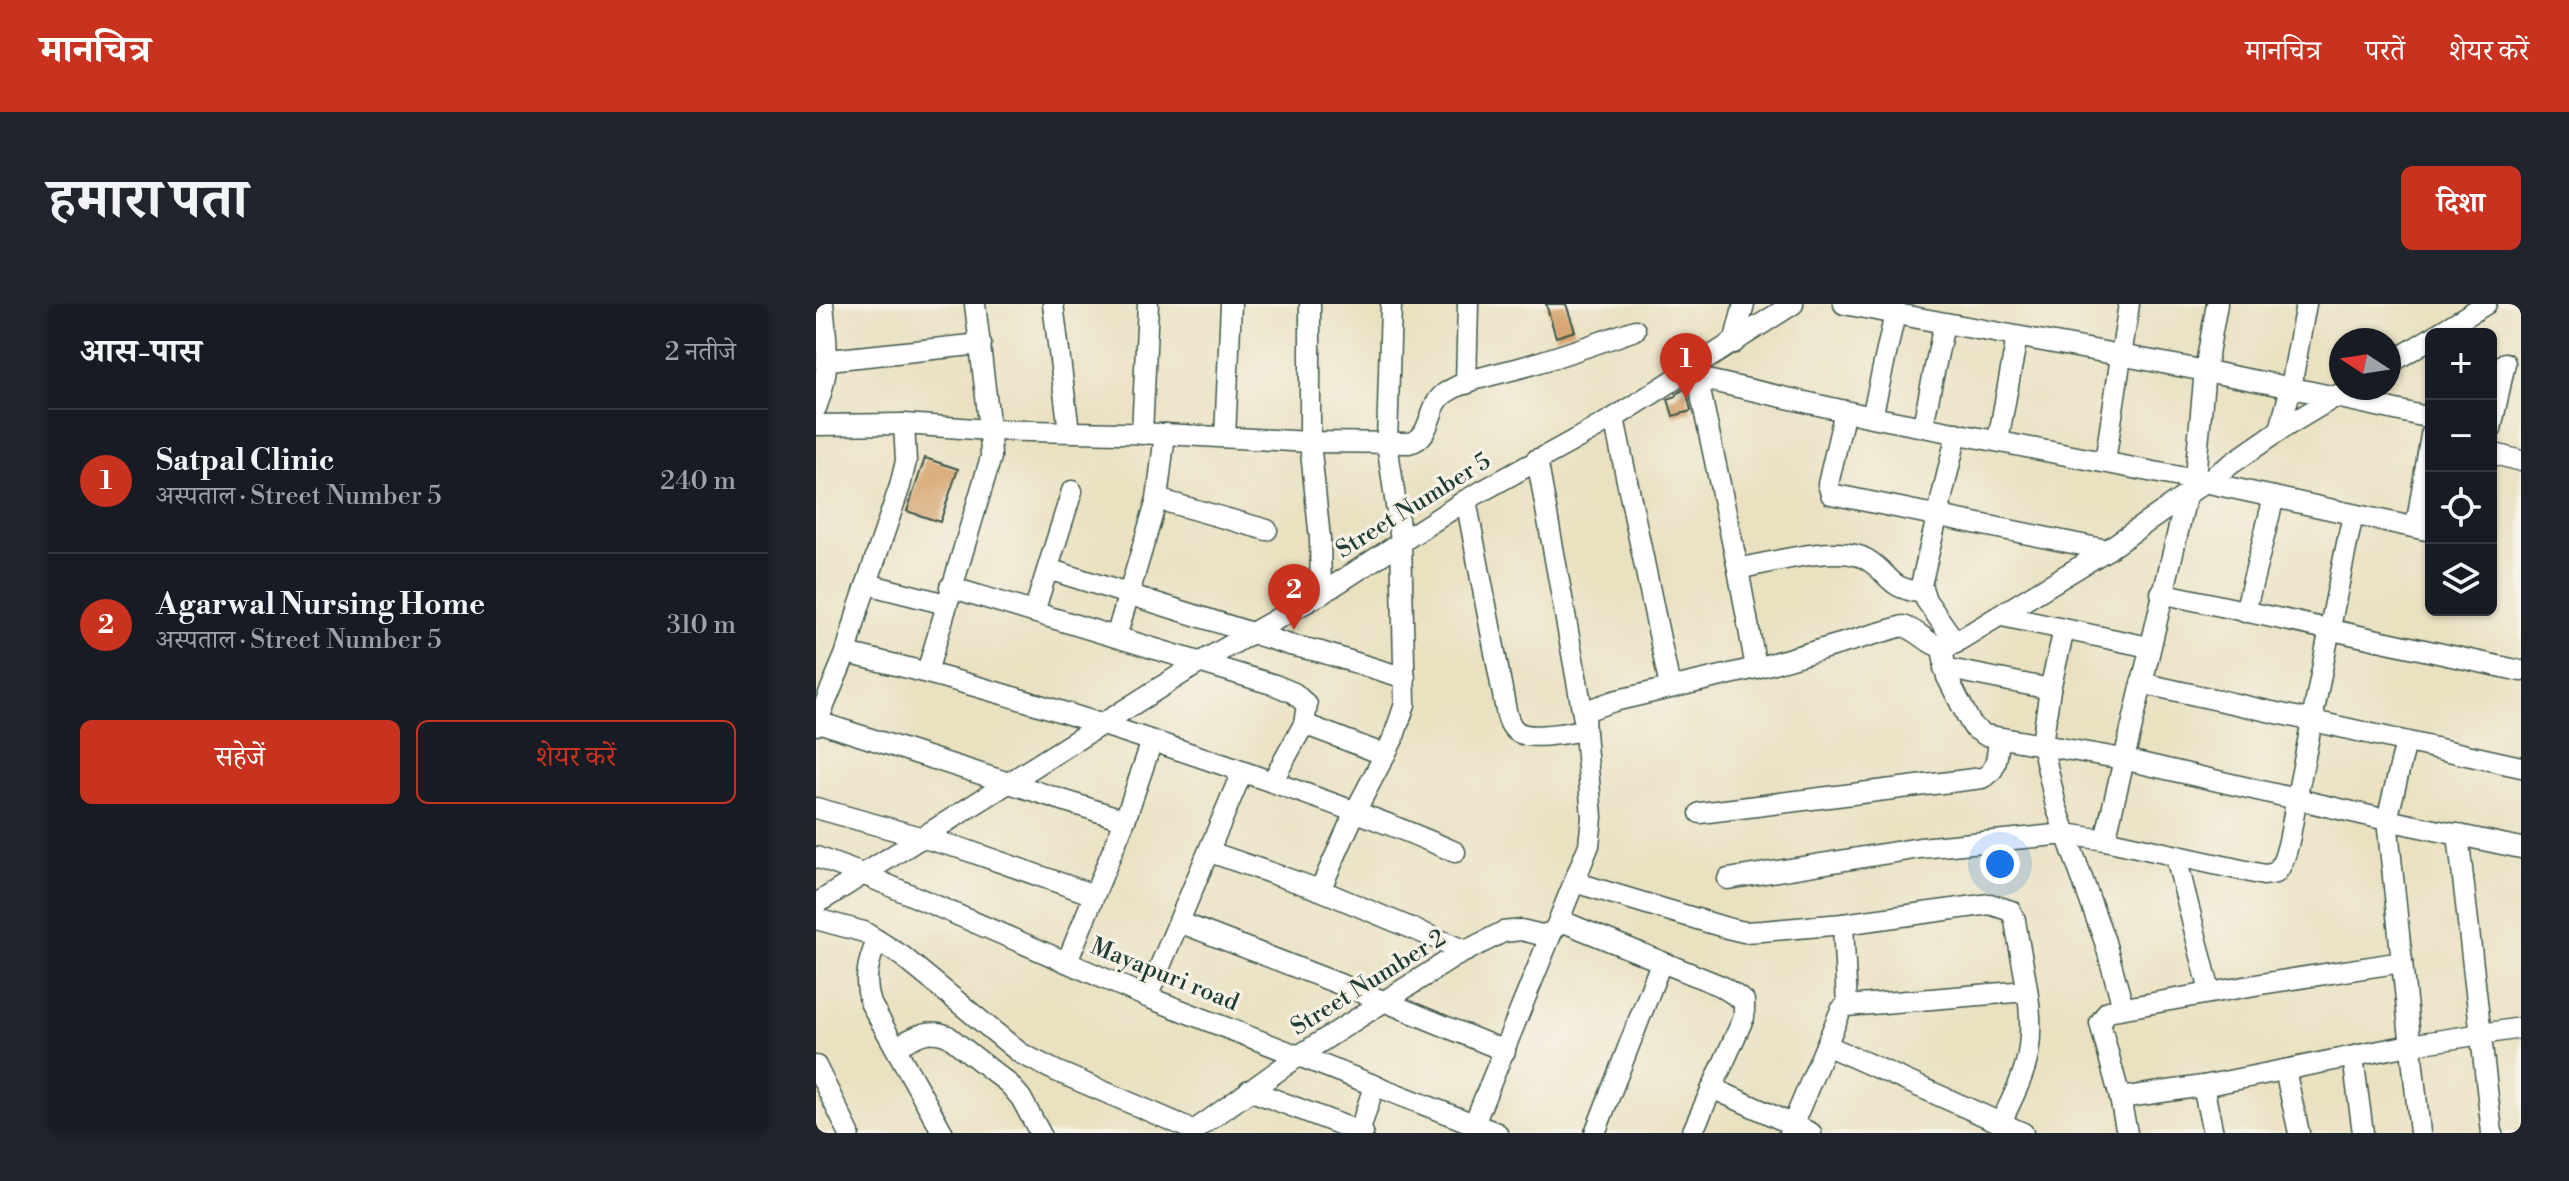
<!DOCTYPE html>
<html lang="hi">
<meta charset="utf-8">
<style>
:root{--surface:#171b24;--page:#20242c;--text:#f1f3f6;--muted:#9ea1a6;--line:#363941;--accent:#c8321e}
body{margin:0;font-family:"Libre Bodoni","Noto Serif Devanagari",serif;background:var(--page);color:var(--text)}
.controls{position:absolute;right:24px;top:24px;display:grid;overflow:hidden;border-radius:12px;box-shadow:0 2px 6px #0004}
.controls button{width:72px;height:72px;display:grid;place-items:center;padding:0;border:0;border-bottom:2px solid var(--line);background:var(--surface);color:var(--text);font:40px sans-serif}
.compass{position:absolute;left:1513px;top:24px;width:72px;height:72px;border-radius:50%;background:var(--surface);box-shadow:0 2px 6px #0004;rotate:282deg}
.you{position:absolute;left:1184px;top:560px;width:28px;height:28px;margin:-20px;border:6px solid #fff;border-radius:50%;background:#1a73e8;box-shadow:0 0 0 12px #1a73e833}
.badge{display:grid;place-items:center;width:52px;height:52px;border-radius:50%;background:var(--accent);color:#fff;font-size:26px;font-weight:700}
.pin{position:absolute;translate:-50% -66px;filter:drop-shadow(0 2px 4px #0008)}
.pin::after{content:'';position:absolute;top:42px;width:28px;height:24px;background:inherit;clip-path:polygon(0 0,100% 0,50% 100%)}
.list{margin:0;padding:0;list-style:none}
h2{display:flex;justify-content:space-between;align-items:center;height:104px;margin:0;padding:0 32px;font-size:34px}
h2 small{font-size:26px;font-weight:400;color:var(--muted)}
.list li{display:grid;grid-template-columns:52px 1fr auto;gap:24px;align-items:center;box-sizing:border-box;height:144px;padding:0 32px;border-top:2px solid var(--line)}
.list b{display:block;font-size:30px;white-space:nowrap}
.list p{margin:0;font-size:26px;white-space:nowrap;color:var(--muted)}
.list em{font-size:26px;font-style:normal;color:var(--muted)}
.actions{display:flex;gap:16px;padding:24px 32px}
.actions a{flex:1;padding:18px 0;border:2px solid var(--accent);border-radius:12px;text-align:center;font-size:28px;color:var(--accent)}
.actions .main{background:var(--accent);color:#fff}
.icon{flex:none;width:44px;height:44px;fill:none;stroke:currentColor;stroke-width:2;stroke-linecap:round;stroke-linejoin:round}
.map{position:relative;flex:none;width:1705px;height:829px;overflow:hidden;border-radius:12px}
header{display:flex;align-items:center;gap:48px;box-sizing:border-box;height:112px;padding:0 40px;background:var(--accent);color:#fff}
header strong{font-size:38px}
nav{display:flex;gap:44px;margin-inline-start:auto;font-size:28px}
.intro{display:flex;align-items:center;justify-content:space-between;box-sizing:border-box;height:192px;padding:0 48px}
h1{margin:0;font-size:56px}
.button{padding:20px 36px;border-radius:12px;background:var(--accent);color:#fff;font-size:28px;font-weight:700}
main{display:flex;gap:48px;padding:0 48px}
aside{flex:1;background:var(--surface);border-radius:12px;box-shadow:0 2px 6px #0004}
.map>svg:first-child{display:block}
.building{fill:#d1985c}
.lines{fill:none;stroke-linecap:round;stroke-linejoin:round}
.minor-casing{stroke:#3d5649;stroke-width:23}
.minor{stroke:#fff;stroke-width:20}
.labels{text-anchor:middle;stroke-width:6;stroke-linejoin:round;paint-order:stroke}
.street-label{font-size:24px;fill:#1f3d34;stroke:#f7f3e8}
</style>
<header>
<strong>मानचित्र</strong>
<nav><a>मानचित्र</a><a>परतें</a><a>शेयर करें</a></nav>
</header>
<div class="intro"><h1>हमारा पता</h1><a class="button">दिशा</a></div>
<main>
<aside>
<h2>आस-पास<small>2 नतीजे</small></h2>
<ul class="list">
<li><span class="badge">1</span><div><b>Satpal Clinic</b><p>अस्पताल · Street Number 5</p></div><em>240 m</em></li>
<li><span class="badge">2</span><div><b>Agarwal Nursing Home</b><p>अस्पताल · Street Number 5</p></div><em>310 m</em></li>
</ul>
<div class="actions"><a class="main">सहेजें</a><a>शेयर करें</a></div>
</aside>
<div class="map">
<svg width="1705" height="829" viewBox="0 0 1705 829">
<rect width="100%" height="100%" fill="#f7f3e8"/>
<filter id="ink" filterUnits="userSpaceOnUse"><feTurbulence type="fractalNoise" baseFrequency=".0125" numOctaves="2"/><feDisplacementMap in="SourceGraphic" scale="16" xChannelSelector="R" yChannelSelector="G"/><feConvolveMatrix kernelMatrix="1 2 1 2 8 2 1 2 1" color-interpolation-filters="sRGB"/></filter>
<filter id="wash" filterUnits="userSpaceOnUse"><feTurbulence type="fractalNoise" baseFrequency=".006" numOctaves="4" result="noise"/><feDisplacementMap in="SourceGraphic" scale="32" xChannelSelector="R" yChannelSelector="G"/><feGaussianBlur stdDeviation="1.8" result="paint"/><feColorMatrix in="noise" values="0 0 0 0 0 0 0 0 0 0 0 0 0 0 0 0 0 1.4 0 .05"/><feComposite in="paint" operator="in"/></filter>
<g filter="url(#wash)">
<rect width="100%" height="100%" fill="#eae1c1"/>
<g id="blocks">
<!-- building -->
<g class="building">
<polygon points="730,0 750,0 759,27 740,33"/>
<polygon points="870,84 875,107 857,112 852,95 860,92 860,90"/>
<polygon points="109,154 142,165 124,218 91,207"/>
</g>
</g>
</g>
<g filter="url(#ink)">
<use href="#blocks" fill-opacity="0" stroke="#3d5649" stroke-width="2"/>
<g class="lines">
<!-- minor casing -->
<g class="minor-casing">
<g id="minor">
<polyline points="237,0 253,127"/>
<polyline points="494,0 494,138 504,235 505,290"/>
<path d="M1028 0C1224 38 1421 69 1615 114"/>
<polyline points="1621,30 1670,0"/>
<polyline points="918,39 928,0"/>
<polyline points="13,56 165,40"/>
<polyline points="1573,60 1615,34"/>
<polyline points="879,63 922,265 940,364"/>
<polyline points="882,74 1056,113 1379,176"/>
<polyline points="650,80 652,0"/>
<path d="M0 104C15 66 11 39 7 0"/>
<polyline points="1029,107 1012,180 1015,190 1291,246"/>
<polyline points="1056,113 1079,10"/>
<polyline points="798,114 854,383"/>
<path d="M0 121 88 120 174 126 349 130 494 138 593 139C618 134 610 100 631 88 653 74 683 70 707 63 745 52 782 39 819 26"/>
<polyline points="1107,121 1128,20"/>
<polyline points="1675,125 1689,59"/>
<polyline points="1464,126 1475,83 1490,0"/>
<polyline points="326,130 332,0"/>
<polyline points="409,133 415,0"/>
<polyline points="1182,136 1201,33"/>
<polyline points="1675,149 1705,157"/>
<polyline points="721,155 768,416"/>
<polyline points="1289,158 1313,0"/>
<polyline points="1388,178 1615,227"/>
<polyline points="1378,184 1389,66 1401,0"/>
<polyline points="341,195 451,226"/>
<path d="M650 196 688 396C690 406 691 419 699 426 711 438 752 428 769 426"/>
<polyline points="1600,223 1615,131"/>
<polyline points="232,265 474,341 505,348 589,374"/>
<path d="M922 265C953 259 1024 239 1050 255 1077 271 1068 283 1107 289"/>
<polyline points="51,280 130,300"/>
<polyline points="134,283 459,381 478,389 491,401 488,420 456,478"/>
<polyline points="1345,289 1705,367"/>
<polyline points="218,308 256,187"/>
<polyline points="1429,308 1458,193"/>
<polyline points="1186,312 1333,343"/>
<polyline points="1248,326 1234,385 1226,440 1240,502 1289,638 1307,703"/>
<polyline points="300,333 341,195 349,130"/>
<polyline points="1140,339 1110,296 1105,281 1141,129"/>
<polyline points="1126,344 1131,373 1154,418 1158,424 1169,431 1307,455 1571,516 1604,829"/>
<path d="M30 349C157 378 282 418 405 460 484 488 563 514 639 548"/>
<polyline points="1128,364 1234,385"/>
<polyline points="111,368 175,153 174,126 159,0"/>
<polyline points="1325,379 1705,463"/>
<polyline points="2,418 309,516"/>
<polyline points="488,420 569,451"/>
<polyline points="0,421 30,349 43,303 84,182 90,157 88,120"/>
<polyline points="1590,438 1571,516 1705,544"/>
<polyline points="0,504 147,545 278,591"/>
<path d="M884 509 1166 474C1182 468 1181 450 1183 435"/>
<polyline points="1642,530 1676,829"/>
<polyline points="1289,536 1371,189"/>
<polyline points="394,548 504,586 650,647"/>
<polyline points="0,553 49,571 331,693 681,829"/>
<polyline points="1360,553 1394,688"/>
<path d="M912 575 1104 544 1250 530 1289 536 1448 571 1460 569C1474 553 1477 509 1482 487 1501 395 1517 303 1537 211"/>
<path d="M758 578 911 624 928 628 946 627 1027 620 1174 600 1195 607 1199 616C1205 659 1220 706 1212 750 1208 774 1194 798 1185 819"/>
<polyline points="504,586 539,508 577,435 589,400 585,236 571,139 575,0"/>
<polyline points="0,600 383,359 505,290 650,196 798,114 977,0"/>
<polyline points="0,615 48,628 61,636 86,652 204,749 240,767 368,822"/>
<polyline points="743,616 905,682 928,697 928,713 876,829"/>
<polyline points="363,618 570,698 689,747"/>
<polyline points="1027,620 1031,702"/>
<path d="M61 636C52 659 47 676 55 700L127 829"/>
<polyline points="251,658 309,516 336,437"/>
<polyline points="331,693 426,468"/>
<polyline points="1010,741 1207,829"/>
<path d="M80 743C99 733 111 723 132 732L193 780 205 794 224 829"/>
<polyline points="1537,753 1547,829"/>
<polyline points="0,762 33,829"/>
<polyline points="1469,766 1483,829"/>
<polyline points="1387,782 1397,829"/>
<polyline points="896,784 995,829"/>
<polyline points="433,786 547,829"/>
<polyline points="1304,794 1284,719 1292,707 1445,680 1586,658"/>
<polyline points="658,820 736,628"/>
<path d="M375 829 484 751 638 653 687 628 705 626 726 631 736 628 740 623 773 541 776 513 768 416 772 406 798 397 940 364 1087 322C1105 327 1113 344 1132 343L1291 246 1464 126 1534 84"/>
<polyline points="543,829 558,782"/>
<polyline points="779,829 845,659"/>
<polyline points="973,829 1025,706 1031,702 1211,687"/>
<polyline points="1311,829 1304,794 1387,782 1594,741 1705,724"/>
</g>
</g>
<!-- minor -->
<use href="#minor" class="minor"/>
</g>
</g>
<g class="labels">
<!-- street labels -->
<g class="street-label">
<text transform="translate(597 201) rotate(-32)" y="8">Street Number 5</text>
<text transform="translate(349 670) rotate(22)" y="8">Mayapuri road</text>
<text transform="translate(552 678) rotate(-32)" y="8">Street Number 2</text>
</g>
</g>
</svg>
<div class="controls">
<button>+</button>
<button>−</button>
<button><svg class="icon" aria-label="locate" viewBox="0 0 24 24"><circle cx="12" cy="12" r="6"/><path d="M12 2v4M12 18v4M2 12h4M18 12h4"/></svg></button>
<button><svg class="icon" aria-label="layers" viewBox="0 0 24 24"><path d="M12 4l9 5-9 5-9-5zM3 14l9 5 9-5"/></svg></button>
</div>
<svg class="compass" viewBox="-18 -18 36 36"><path d="M0-13l5 13h-10z" fill="#e53935"/><path d="M0 13l5-13h-10z" fill="#9ea1a6"/></svg>
<div class="you"></div>
<div class="pin badge" style="left:870px;top:95px">1</div>
<div class="pin badge" style="left:478px;top:326px">2</div>
</div>
</main>
